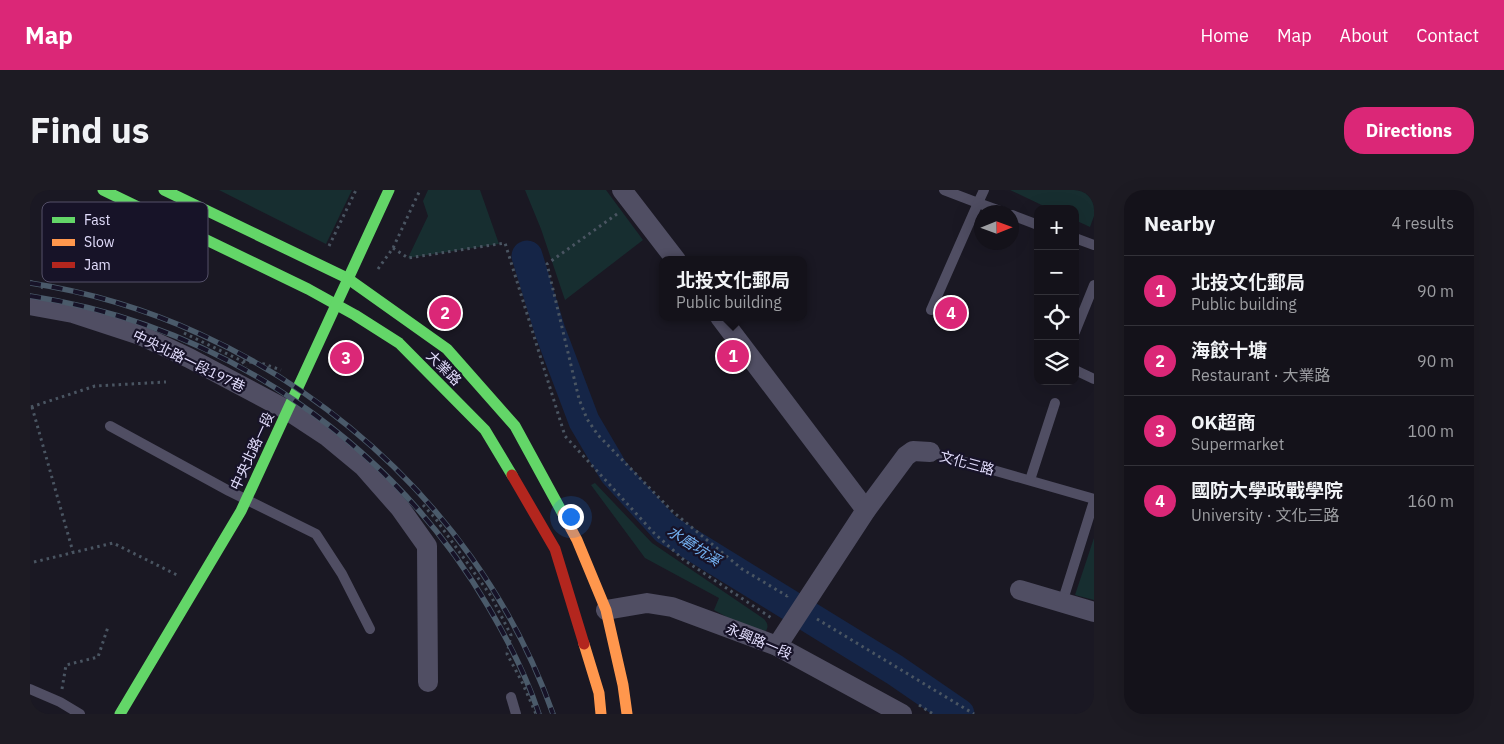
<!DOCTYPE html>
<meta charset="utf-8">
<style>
:root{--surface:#14121a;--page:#1d1b23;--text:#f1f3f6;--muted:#9d9ea2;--line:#333239;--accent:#db2777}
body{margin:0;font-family:"IBM Plex Sans","Noto Sans TC",sans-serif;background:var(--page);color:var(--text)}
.controls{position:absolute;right:15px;top:15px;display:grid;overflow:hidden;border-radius:10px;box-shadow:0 5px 20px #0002}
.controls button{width:45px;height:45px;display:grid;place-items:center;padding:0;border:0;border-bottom:1px solid var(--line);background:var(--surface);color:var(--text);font:25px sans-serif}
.compass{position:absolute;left:944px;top:15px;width:45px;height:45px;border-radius:50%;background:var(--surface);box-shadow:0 5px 20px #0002;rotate:89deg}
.you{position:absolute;left:540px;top:326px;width:18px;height:18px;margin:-12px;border:4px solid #fff;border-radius:50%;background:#1a73e8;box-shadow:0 0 0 8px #1a73e833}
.badge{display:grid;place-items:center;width:32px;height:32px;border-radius:50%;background:var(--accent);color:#fff;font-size:16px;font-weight:700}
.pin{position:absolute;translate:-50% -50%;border:2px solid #fff;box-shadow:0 1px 5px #0006}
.popup{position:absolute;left:629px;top:66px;width:148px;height:65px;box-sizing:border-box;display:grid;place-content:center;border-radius:10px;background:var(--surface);filter:drop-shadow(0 1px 4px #0005);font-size:16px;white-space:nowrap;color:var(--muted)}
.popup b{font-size:19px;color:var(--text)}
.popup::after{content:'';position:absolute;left:50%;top:100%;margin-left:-10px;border:10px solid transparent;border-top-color:var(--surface)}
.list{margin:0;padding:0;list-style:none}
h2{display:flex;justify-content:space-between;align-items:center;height:65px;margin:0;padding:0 20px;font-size:21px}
h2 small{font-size:16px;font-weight:400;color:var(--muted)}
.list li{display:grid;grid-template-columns:32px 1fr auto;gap:15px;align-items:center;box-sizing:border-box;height:70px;padding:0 20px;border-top:1px solid var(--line)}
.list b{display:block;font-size:19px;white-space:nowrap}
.list p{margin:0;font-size:16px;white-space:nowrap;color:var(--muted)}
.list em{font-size:16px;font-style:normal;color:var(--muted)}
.icon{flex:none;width:28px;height:28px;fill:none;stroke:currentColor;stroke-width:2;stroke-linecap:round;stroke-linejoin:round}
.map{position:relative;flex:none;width:1064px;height:524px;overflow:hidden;border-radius:20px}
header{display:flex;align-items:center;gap:30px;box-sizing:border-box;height:70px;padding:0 25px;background:var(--accent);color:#fff}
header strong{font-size:24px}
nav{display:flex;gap:28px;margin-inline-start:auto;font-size:18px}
.intro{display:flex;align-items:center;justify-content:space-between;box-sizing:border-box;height:120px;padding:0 30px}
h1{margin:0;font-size:35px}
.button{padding:12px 22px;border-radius:20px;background:var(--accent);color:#fff;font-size:18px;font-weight:700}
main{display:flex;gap:30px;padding:0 30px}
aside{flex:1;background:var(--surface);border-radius:20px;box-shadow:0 5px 20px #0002}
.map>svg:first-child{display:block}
.green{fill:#172e30}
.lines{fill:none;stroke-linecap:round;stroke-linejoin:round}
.river{stroke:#152547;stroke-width:31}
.path{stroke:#4a5562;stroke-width:3;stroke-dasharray:2.5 4;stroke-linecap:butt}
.lane{stroke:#504e63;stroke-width:10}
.street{stroke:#504e63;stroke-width:20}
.fast{stroke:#63d668;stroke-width:11}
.slow{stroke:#ff974d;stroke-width:11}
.jam{stroke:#b3261e;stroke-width:11}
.rail-casing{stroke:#4a5a6a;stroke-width:5.5}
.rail{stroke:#171328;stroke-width:4;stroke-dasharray:11;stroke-linecap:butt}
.labels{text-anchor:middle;stroke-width:4.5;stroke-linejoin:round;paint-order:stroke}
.street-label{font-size:14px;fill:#e2ddfc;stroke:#171328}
.water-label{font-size:15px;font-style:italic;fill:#74b2f3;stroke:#171328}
.key{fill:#171328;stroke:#545068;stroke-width:1}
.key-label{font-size:14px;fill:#e2ddfc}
</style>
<header>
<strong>Map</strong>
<nav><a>Home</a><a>Map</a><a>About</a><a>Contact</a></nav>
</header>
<div class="intro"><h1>Find us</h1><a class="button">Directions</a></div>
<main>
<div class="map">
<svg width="1064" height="524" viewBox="0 0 1064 524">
<rect width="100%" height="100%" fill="#1a1823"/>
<!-- green -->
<g class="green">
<polygon points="189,0 322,0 296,54"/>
<polygon points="398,0 450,0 469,54 378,68 398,26 393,11"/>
<polygon points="495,0 576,0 613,50 535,110 511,39"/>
<polygon points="980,0 1064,0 1064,26 1060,37 1045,30 1045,19 1020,19"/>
<path d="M565 293 622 353 734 429C738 434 739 437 735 442L726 443 684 420 689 408 615 368 561 295Z"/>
<polygon points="1064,348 1064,410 1045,405"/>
</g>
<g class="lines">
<!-- river -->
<polyline class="river" points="497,66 520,141 554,231 584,282 636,339 865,480 929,524"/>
<!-- path -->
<g class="path">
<polyline points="587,24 517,74 549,209 557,229 568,245 642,321 712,379 757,406 759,404"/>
<polyline points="299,56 326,0"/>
<polyline points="363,58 378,68 475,53 535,246 624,343 654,370 743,429"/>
<polyline points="348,79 363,58 390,0"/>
<polyline points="0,91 13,98"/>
<polyline points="154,143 212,171 216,177"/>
<polyline points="213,171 234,174 251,180"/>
<polyline points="1,217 65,196 136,192"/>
<polyline points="2,217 43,362"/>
<polyline points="393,315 405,328 461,406 481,445 477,464 492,492 506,524"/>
<polyline points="4,372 83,353 147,385"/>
<polyline points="787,429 944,524"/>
<polyline points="32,499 36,475 68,467 78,437"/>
<polyline points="889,515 903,524"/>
</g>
<!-- lane -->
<g class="lane">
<polyline points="914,0 948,13 954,0"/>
<polyline points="982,25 1008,35"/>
<polyline points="1045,48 1064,55"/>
<polyline points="901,120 948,13 973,22"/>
<polyline points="1045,142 1064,95"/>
<polyline points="1045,180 1064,189"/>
<polyline points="80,236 199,301 286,344 312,384 340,439"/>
<polyline points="900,262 1064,309"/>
<polyline points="1000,290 1025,213"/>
<polyline points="1032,413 1064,311"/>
<polyline points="0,499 30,512 50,524"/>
<polyline points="481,507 486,524"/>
</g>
<!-- street -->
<g class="street">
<polyline points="592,0 646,70"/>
<polyline points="0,115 43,123 110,145 159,168 257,220 298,247 333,276 370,318 397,356 398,492"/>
<polyline points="690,127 836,320"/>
<polyline points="990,400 1064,422"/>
<polyline points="576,420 617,413 642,417 747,456 872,524"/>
<polyline points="747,456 836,320 876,266 883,261 900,262"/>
</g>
<!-- fast -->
<g class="fast">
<polyline points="73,0 278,99 325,125 369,153 455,240 482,285"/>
<polyline points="134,0 317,88 417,159 485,236 533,324"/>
<polyline points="90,524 211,321 359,0"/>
</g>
<!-- slow -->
<g class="slow">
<polyline points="533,324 547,350 576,420 593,495 597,524"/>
<polyline points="554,454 569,503 571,524"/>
</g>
<!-- jam -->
<polyline class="jam" points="482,285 525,359 554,454"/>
<!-- rail casing -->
<g class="rail-casing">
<g id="rail">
<path d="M0 93C235 129 444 299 523 524"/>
<path d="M0 106C191 135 362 252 459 418 479 452 497 487 509 524"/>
</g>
</g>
<!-- rail -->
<use href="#rail" class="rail"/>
</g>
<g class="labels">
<!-- street labels -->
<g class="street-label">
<text transform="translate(159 171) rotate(26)" y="5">中央北路一段197巷</text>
<text transform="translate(414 178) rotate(45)" y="5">大業路</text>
<text transform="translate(222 261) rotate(-65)" y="5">中央北路一段</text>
<text transform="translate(937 273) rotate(15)" y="5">文化三路</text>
<text transform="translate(729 451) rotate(23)" y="5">永興路一段</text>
</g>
<!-- water labels -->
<g class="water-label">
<text transform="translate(664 356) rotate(33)" y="5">水磨坑溪</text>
</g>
</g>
<!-- legend -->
<rect x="12" y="12" width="166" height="80" rx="8" class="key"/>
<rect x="22" y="27" width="23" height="6" fill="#63d668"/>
<rect x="22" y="49" width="23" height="7" fill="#ff974d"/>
<rect x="22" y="72" width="23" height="6" fill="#b3261e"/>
<g class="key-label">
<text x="54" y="35">Fast</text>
<text x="54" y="57">Slow</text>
<text x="54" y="80">Jam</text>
</g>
</svg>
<div class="controls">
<button>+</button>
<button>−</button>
<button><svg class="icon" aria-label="locate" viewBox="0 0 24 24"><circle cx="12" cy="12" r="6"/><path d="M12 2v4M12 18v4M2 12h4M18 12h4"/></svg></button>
<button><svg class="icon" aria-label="layers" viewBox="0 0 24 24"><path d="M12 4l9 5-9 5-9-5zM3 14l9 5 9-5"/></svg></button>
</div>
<svg class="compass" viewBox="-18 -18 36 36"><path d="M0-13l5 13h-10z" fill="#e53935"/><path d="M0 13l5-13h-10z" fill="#9d9ea2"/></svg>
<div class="you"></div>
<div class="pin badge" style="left:703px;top:166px">1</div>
<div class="popup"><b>北投文化郵局</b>Public building</div>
<div class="pin badge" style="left:415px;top:123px">2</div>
<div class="pin badge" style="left:316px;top:168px">3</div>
<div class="pin badge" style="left:921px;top:123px">4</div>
</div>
<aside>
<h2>Nearby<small>4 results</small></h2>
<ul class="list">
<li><span class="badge">1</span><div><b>北投文化郵局</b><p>Public building</p></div><em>90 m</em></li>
<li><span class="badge">2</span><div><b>海餃十塘</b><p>Restaurant · 大業路</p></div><em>90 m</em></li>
<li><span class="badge">3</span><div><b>OK超商</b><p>Supermarket</p></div><em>100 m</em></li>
<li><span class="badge">4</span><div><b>國防大學政戰學院</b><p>University · 文化三路</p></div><em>160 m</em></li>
</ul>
</aside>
</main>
